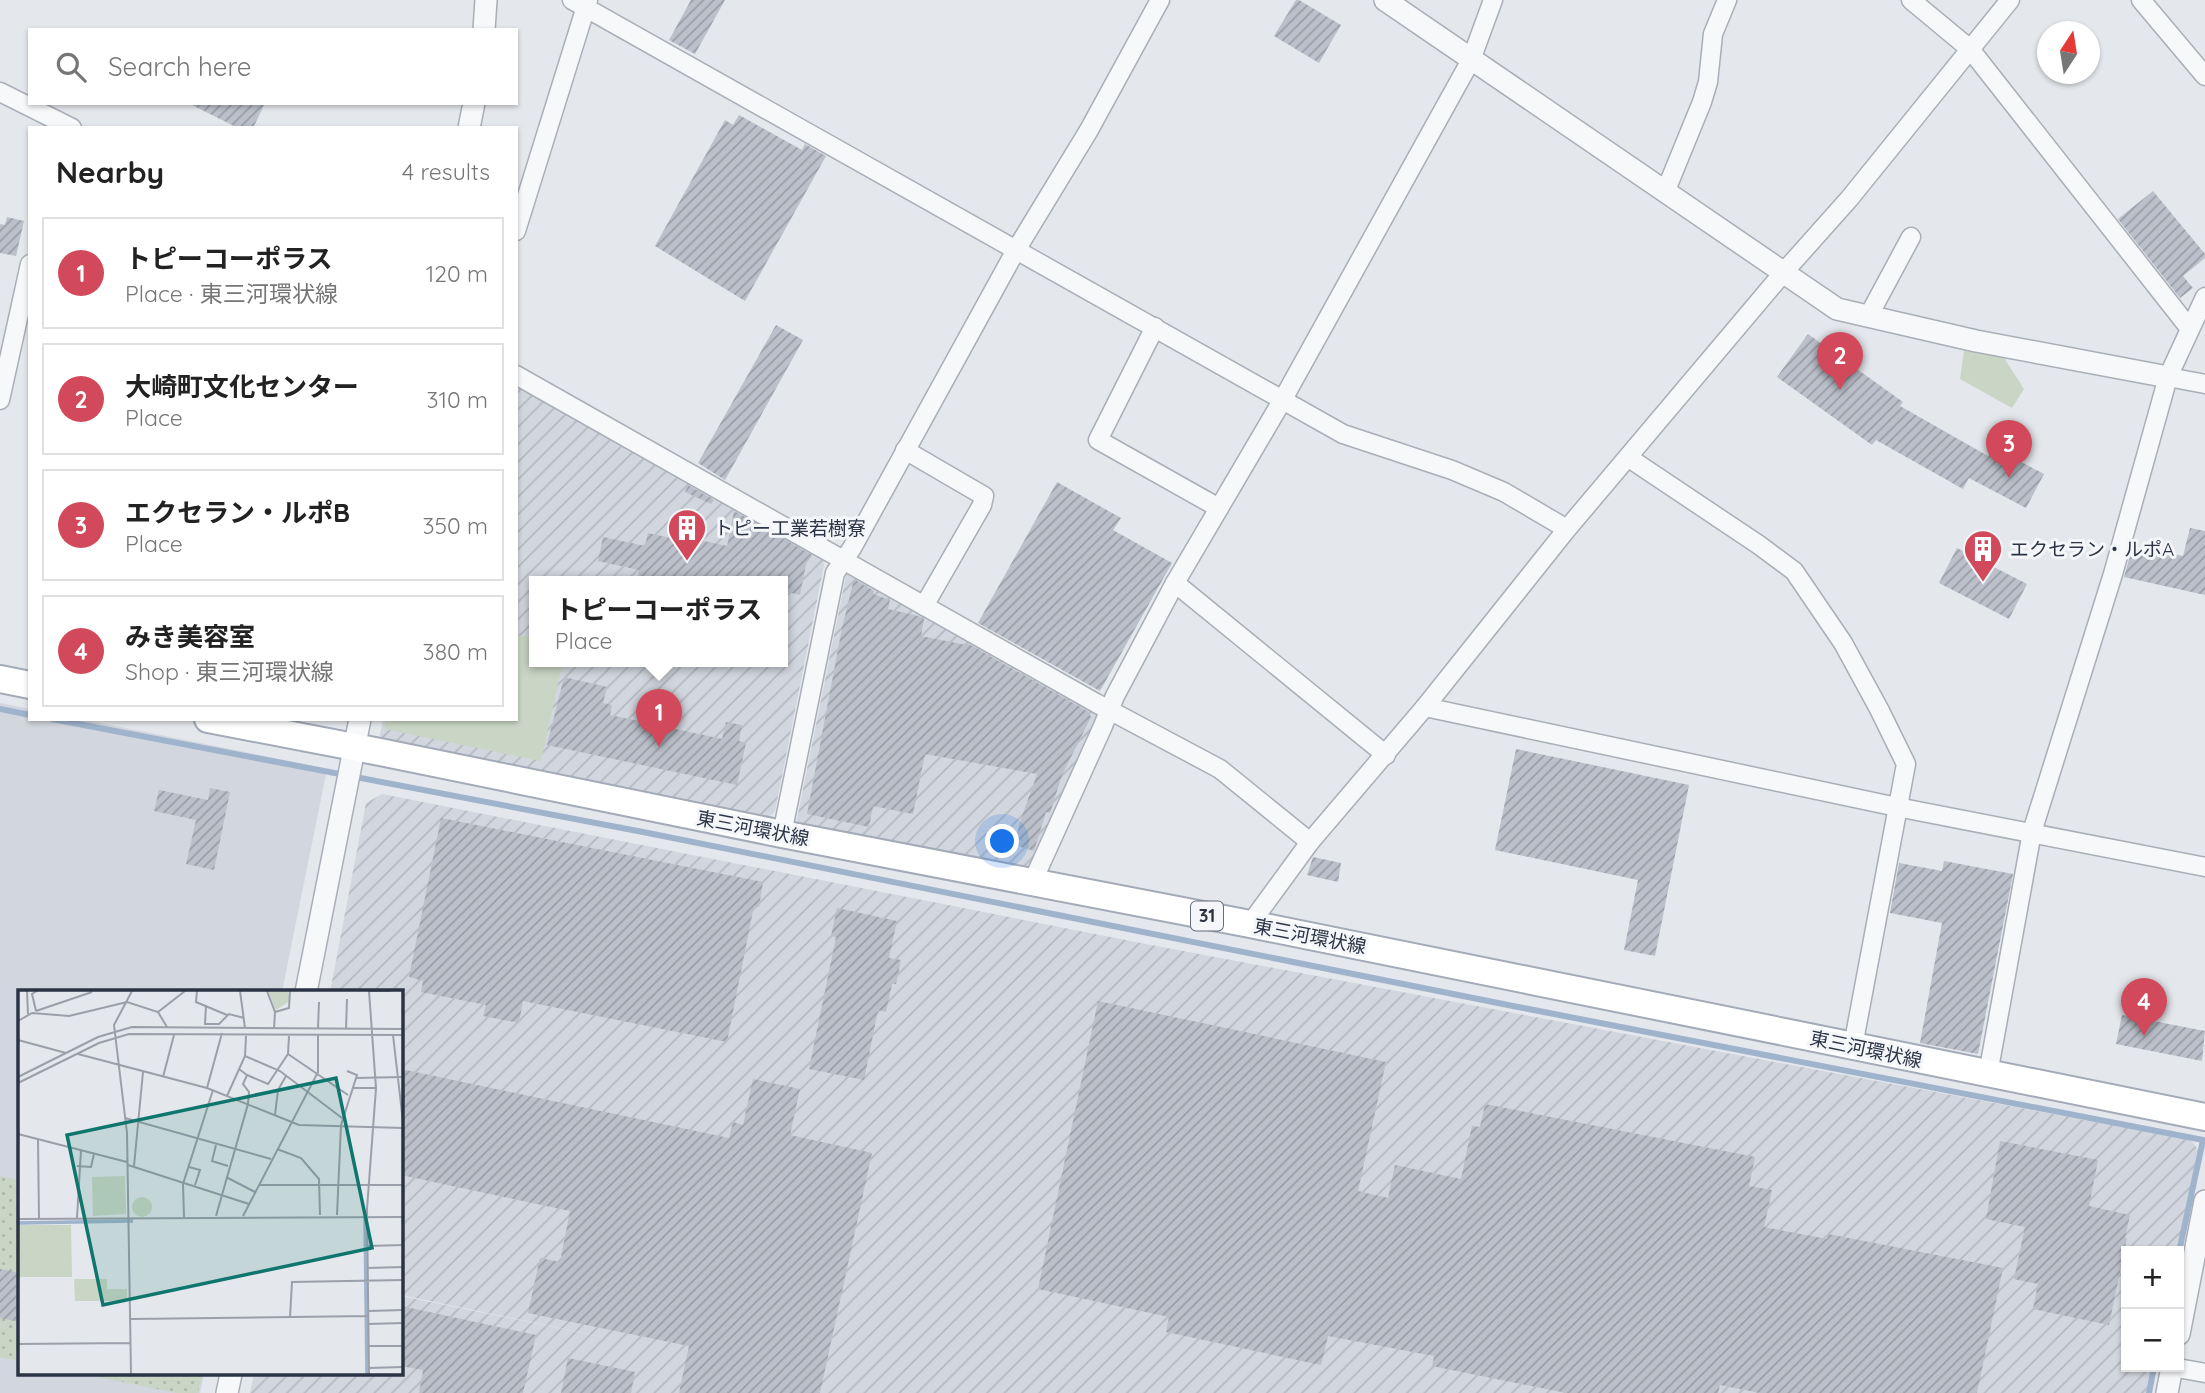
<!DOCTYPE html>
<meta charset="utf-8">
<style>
:root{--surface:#fff;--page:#f6f6f6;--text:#222;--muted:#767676;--line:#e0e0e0;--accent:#d1495b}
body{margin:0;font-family:Quicksand,"Noto Sans JP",sans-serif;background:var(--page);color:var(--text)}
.controls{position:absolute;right:21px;bottom:21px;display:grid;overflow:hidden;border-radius:0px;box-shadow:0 2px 5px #0004}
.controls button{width:63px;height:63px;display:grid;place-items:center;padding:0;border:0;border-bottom:2px solid var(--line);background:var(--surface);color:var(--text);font:35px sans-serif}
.compass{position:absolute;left:2037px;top:21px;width:63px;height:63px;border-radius:50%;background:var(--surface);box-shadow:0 2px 5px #0004;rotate:12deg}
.you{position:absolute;left:1003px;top:842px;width:24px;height:24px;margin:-18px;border:5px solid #fff;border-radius:50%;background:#1a73e8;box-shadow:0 0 0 10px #1a73e833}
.badge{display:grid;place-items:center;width:46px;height:46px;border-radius:50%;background:var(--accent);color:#fff;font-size:23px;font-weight:700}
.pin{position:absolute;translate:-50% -58px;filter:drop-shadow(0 2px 4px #0008)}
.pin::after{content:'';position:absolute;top:37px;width:24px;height:21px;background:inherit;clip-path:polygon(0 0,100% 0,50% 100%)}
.popup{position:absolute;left:529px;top:576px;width:259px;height:91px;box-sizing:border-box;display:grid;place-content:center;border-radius:0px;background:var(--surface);filter:drop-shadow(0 2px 5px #0005);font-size:23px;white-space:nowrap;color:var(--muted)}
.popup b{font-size:26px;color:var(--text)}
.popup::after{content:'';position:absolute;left:50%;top:100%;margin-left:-14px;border:14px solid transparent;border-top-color:var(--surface)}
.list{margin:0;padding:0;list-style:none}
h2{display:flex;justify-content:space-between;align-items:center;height:91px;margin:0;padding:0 28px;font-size:30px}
h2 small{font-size:23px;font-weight:400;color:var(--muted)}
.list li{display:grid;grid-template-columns:46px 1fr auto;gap:21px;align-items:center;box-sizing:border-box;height:112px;margin:0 14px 14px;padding:0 14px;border:2px solid var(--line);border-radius:0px}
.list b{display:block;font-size:26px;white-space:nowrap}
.list p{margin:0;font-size:23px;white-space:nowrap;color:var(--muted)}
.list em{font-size:23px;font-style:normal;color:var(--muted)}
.icon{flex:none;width:38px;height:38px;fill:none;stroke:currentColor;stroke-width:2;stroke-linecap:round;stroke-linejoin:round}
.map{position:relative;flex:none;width:2205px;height:1393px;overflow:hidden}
.search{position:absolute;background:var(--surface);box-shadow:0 2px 5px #0004;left:28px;top:28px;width:490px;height:77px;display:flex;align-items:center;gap:18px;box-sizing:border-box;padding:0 24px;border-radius:0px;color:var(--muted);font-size:26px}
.panel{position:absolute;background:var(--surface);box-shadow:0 2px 5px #0004;left:28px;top:126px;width:490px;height:595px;border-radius:0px}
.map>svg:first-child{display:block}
.built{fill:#d2d6de}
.industrial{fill:url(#industrial-furrows);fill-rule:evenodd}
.grass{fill:url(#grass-dots)}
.green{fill:#c9d6c5}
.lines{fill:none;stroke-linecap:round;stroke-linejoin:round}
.stream{stroke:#9fb4cc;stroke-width:6}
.building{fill:url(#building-hatch)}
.minor-casing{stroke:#a9aeb7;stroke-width:21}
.tertiary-casing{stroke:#a9aeb7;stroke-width:24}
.primary-casing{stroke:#a3abb8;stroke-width:30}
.minor{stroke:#f7f8fa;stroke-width:18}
.tertiary{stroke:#f7f8fa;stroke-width:21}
.primary{stroke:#fff;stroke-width:26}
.labels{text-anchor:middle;stroke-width:6;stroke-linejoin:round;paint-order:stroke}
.shield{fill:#f4f6f9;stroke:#676e7b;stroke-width:2}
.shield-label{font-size:18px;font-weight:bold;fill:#2b3445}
.poi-label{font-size:19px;fill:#2b3445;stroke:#f4f6f9;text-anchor:start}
.street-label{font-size:19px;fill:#2b3445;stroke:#f4f6f9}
.inset-river{fill:none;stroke:#9fb4cc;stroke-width:3.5}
.inset-road{fill:none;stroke:#9a9fa9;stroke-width:2}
.view{fill:#0f766e;fill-opacity:0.15;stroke:#0f766e;stroke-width:3.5}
.inset-edge{fill:none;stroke:#2b3445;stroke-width:3.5}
</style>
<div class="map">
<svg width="2205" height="1393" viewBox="0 0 2205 1393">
<defs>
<pattern id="industrial-furrows" width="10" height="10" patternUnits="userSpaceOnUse" patternTransform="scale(1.75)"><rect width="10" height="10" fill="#d2d6de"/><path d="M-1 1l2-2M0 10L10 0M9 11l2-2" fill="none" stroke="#b4b8c0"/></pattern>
<pattern id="grass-dots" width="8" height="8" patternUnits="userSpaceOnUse" patternTransform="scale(1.75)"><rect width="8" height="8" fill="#c9d6c5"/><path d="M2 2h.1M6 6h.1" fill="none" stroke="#adb8ab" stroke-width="1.8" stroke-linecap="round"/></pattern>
<pattern id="building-hatch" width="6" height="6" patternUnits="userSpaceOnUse" patternTransform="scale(1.75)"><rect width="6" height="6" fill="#bbc0ca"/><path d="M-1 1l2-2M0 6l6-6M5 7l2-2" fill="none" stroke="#989da6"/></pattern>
</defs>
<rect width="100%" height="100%" fill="#e4e7ec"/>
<!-- built -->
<polygon class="built" points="0,703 30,709 30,719 81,719 324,768 326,774 282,992 19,992 19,1374 204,1374 200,1393 0,1393"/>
<!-- industrial -->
<g class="industrial">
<path d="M516 384 822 555 824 565 775 811 768 818 379 740 383 719H516ZM535 581H783V661H535Z"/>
<polygon points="847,571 1095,711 1099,722 1034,864 1026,870 796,824"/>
<polygon points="382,794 1146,944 2191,1140 2198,1150 2177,1251 2126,1251 2126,1367 2155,1367 2149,1393 250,1393 254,1374 401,1374 401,1296 641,1345 401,1295 401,992 330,992 366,803"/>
</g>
<!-- grass -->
<g class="grass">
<polygon points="0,1176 19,1180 19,1361 0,1357"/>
<polygon points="83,1374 202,1374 198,1393 177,1393"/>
</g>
<!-- green -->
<g class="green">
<polygon points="1964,351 2004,358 2024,389 2012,408 1960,379"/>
<polygon points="516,635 535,638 535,661 563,661 541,761 384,729 386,719 516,719"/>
</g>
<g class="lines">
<!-- stream -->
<g class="stream">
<polyline points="0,709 30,715"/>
<polyline points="52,719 643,832 1518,1007 2203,1140 2179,1252"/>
<polyline points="2149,1393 2154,1367"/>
</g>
</g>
<!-- building -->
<g class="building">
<polygon points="691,0 725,0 695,54 669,40"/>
<polygon points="1296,0 1299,0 1341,25 1319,63 1274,36"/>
<polygon points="188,103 265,103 253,128 238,128"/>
<polygon points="739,115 802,150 805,144 826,156 745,301 655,246 725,120 733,125"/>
<polygon points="2153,191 2205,254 2205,258 2183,276 2193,288 2180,298 2118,219"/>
<polygon points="7,217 24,221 16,256 0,253 0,224 5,225"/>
<polygon points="776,325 803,340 725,480 698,463"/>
<polygon points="1808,334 1903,402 1900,406 1988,456 1993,447 2044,474 2026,508 1969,478 1963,489 1876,440 1872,445 1777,377"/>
<polygon points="1057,482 1121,518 1113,530 1172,563 1100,691 978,623"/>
<polygon points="688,485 714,500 711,504 685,492"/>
<polygon points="734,511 812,555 806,564 800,595 783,591 783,581 659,581 638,576 639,570 598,561 603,537 645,546 648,533 685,541 686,537 727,546"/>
<polygon points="2190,528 2205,531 2205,595 2124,577 2133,545 2183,556"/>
<polygon points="1957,548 2027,584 2009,619 1939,583"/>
<polygon points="854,579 874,591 873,594 890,600 888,609 918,616 924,619 921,636 966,645 967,643 1087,711 1091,717 1062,775 1050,813 1046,812 1034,851 1014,845 1021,819 1037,774 925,754 913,814 873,806 869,827 807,814 842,628"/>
<polygon points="564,677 607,687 603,703 612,705 610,715 722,739 726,722 742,725 739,741 746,743 737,785 547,745"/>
<polygon points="1516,749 1689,785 1655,956 1624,950 1638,880 1495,850"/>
<polygon points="210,788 230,792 214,870 186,864 196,820 154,811 159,790 208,800"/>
<polygon points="441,818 763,882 759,907 754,906 727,1042 523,1001 519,1023 483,1016 486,1005 421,992 423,981 409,977"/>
<polygon points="1313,857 1341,863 1338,882 1307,875"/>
<polygon points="1944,861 2013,874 1978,1054 1920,1043 1942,923 1890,913 1899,863 1942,871"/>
<polygon points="837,908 897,921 889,958 901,960 896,984 892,984 886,1012 878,1010 864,1080 809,1069 836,937 831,936"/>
<polygon points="1098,1001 1386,1062 1358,1191 1388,1198 1395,1165 1461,1179 1472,1126 1480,1127 1485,1104 1755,1157 1749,1186 1772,1190 1764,1227 1827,1239 1828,1234 2003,1268 1977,1393 1760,1393 1720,1385 1718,1393 1566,1393 1432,1366 1434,1356 1328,1336 1321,1365 1166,1332 1169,1317 1038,1289"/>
<polygon points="2122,1015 2205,1031 2202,1061 2116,1044"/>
<polygon points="401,1069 729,1138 733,1122 743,1125 753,1079 800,1089 790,1135 872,1153 820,1393 679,1393 689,1346 528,1313 540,1258 560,1262 570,1211 401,1175"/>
<polygon points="2000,1141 2098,1160 2089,1206 2130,1215 2125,1238 2127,1238 2109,1325 2033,1309 2038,1284 2014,1279 2025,1227 1986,1219"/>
<polygon points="0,1269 19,1273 19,1322 0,1318"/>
<polygon points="401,1306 536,1335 523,1393 419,1393 423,1370 401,1366"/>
<polygon points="568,1358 635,1372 631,1393 561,1393"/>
</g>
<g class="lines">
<!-- minor casing -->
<g class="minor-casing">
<g id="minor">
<polyline points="572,0 1343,434 1452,470 1504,492 1567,529"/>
<polyline points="1911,0 1970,49 2190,329"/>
<polyline points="2141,0 2205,76"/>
<polyline points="0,92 72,128"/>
<polyline points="1666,190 1702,102 1708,82 1713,34 1727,0"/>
<polyline points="516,231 588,0"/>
<polyline points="1868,317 1911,237"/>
<polyline points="1155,327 1098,440 1219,508"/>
<polyline points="516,375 1096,703 1220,769 1310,842"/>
<polyline points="2168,377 2205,384"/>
<polyline points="0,400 30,264"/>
<polyline points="905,450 984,496 982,505 924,606"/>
<polyline points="1629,458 1759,545 1794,571 1843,643 1879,709 1906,764 1853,1046"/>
<polyline points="1175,583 1386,755"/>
<polyline points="1425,707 1897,807 2205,867"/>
<polyline points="782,834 835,573 852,548 1016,250 1089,130 1160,0"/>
<polyline points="1032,883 1103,726 1115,696 1175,583 1282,401 1471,60 1493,0"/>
<polyline points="1250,924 1310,842 1425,707 1567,529 1783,273 1849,199 2010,0"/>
<polyline points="1988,1074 2032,832 2113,574 2168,377 2205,297"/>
<polyline points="2172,1367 2205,1373"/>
</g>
</g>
<!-- tertiary casing -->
<g class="tertiary-casing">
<g id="tertiary">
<polyline points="1385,0 1837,309 1976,341 2168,377"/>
<polyline points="484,30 486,0"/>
<polyline points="469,128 474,103"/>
<polyline points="306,992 360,719"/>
<polyline points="2179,1334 2205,1201"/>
<polyline points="227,1393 231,1374"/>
<polyline points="2167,1393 2172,1367"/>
</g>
</g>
<!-- primary casing -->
<g class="primary-casing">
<g id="primary">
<polyline points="0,679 30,685"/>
<polyline points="208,719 380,752 782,834 1250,924 2205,1117"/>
</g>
</g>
<!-- minor -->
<use href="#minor" class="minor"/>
<!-- tertiary -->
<use href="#tertiary" class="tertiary"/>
<!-- primary -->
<use href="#primary" class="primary"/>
</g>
<!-- icons -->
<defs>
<g id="building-pin" transform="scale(2.0125)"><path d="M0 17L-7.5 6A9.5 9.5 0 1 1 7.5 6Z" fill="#d1495b" stroke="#f4f6f9"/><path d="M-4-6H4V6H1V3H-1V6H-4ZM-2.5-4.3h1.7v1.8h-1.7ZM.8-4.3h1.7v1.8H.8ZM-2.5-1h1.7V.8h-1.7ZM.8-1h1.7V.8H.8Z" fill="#fff"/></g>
</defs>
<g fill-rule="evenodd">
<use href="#building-pin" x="687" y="528"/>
<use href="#building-pin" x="1983" y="549"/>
</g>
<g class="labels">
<!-- shield labels -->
<rect class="shield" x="1191" y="901.5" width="32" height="29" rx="5"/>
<g class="shield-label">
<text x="1207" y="922">31</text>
</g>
<!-- poi labels -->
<g class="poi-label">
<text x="714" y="535">トピー工業若樹寮</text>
<text x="2010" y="556">エクセラン・ルポA</text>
</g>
<!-- street labels -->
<g class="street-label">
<text transform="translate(753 828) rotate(11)" y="7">東三河環状線</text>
<text transform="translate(1310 936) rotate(11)" y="7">東三河環状線</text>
<text transform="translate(1866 1049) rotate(12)" y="7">東三河環状線</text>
</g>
</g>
<!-- overview -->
<g transform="translate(18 990)">
<rect width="385" height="385" fill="#e4e7ec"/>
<path d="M56 289H89V299H109V311H57Z" fill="#c9d6c5"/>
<path d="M250 1H270L272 11 258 20Z" fill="#c9d6c5"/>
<path d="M107 186 108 224 75 226 74 187ZM114 217a10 10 0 1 1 20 0a10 10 0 1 1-20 0ZM0 235H53L54 287H0Z" fill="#c9d6c5"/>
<path class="inset-river" d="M347 228 349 384M0 233 115 231"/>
<path class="inset-road" d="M9 1 10 24M179 1 178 12 209 25M222 1 227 38M249 1 257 22 256 38M351 1H373M188 15 187 34H201L211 24 226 28M18 21 74 2M18 21 14 4 19 1M140 22 167 1M257 22 271 18 272 1M0 31 14 23 51 26 109 12 140 22 149 37M300 38 301 12M328 39 329 9M375 45 385 132M0 50 48 63M60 64 189 98 281 135 385 138M270 64 330 105M227 66 262 81 324 128M229 85 250 94 270 64 271 46M0 87 80 47 114 37 385 39M145 87 156 45M338 88 385 87M0 93 81 53 111 44 385 45M189 98 204 43M334 98H358M209 106 227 66 228 46M257 125 260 100 268 86M107 128 253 169M0 144 109 172M20 149 21 229M198 155 194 171 210 176M259 159 283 168 301 189 302 225M110 175 231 214M59 176 73 177 76 164M116 176 125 82M171 177 182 180 177 195M208 187 237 202M241 195H385M319 225 323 135 339 85 329 81M198 226 230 114 231 102 225 94 229 85 221 79M225 226 300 82V44M166 227 165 194 195 100M59 228 63 160M0 229 385 227M349 256 385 255M349 278 385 277M350 321 385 320M272 327 274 292 385 290M113 329 350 326M350 334 385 333M0 354 113 353M350 356H385M351 378 385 377M113 384 109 143 96 35 114 1M351 384 349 219 358 98 351 1"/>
<path class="view" d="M318 88 354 258 85 315 49 145Z"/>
<rect width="385" height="385" class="inset-edge"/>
</g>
</svg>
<div class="controls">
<button>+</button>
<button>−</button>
</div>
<svg class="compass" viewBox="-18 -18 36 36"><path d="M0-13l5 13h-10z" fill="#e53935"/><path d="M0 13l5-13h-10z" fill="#767676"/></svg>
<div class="you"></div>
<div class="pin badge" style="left:659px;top:747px">1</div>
<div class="popup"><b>トピーコーポラス</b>Place</div>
<div class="pin badge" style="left:1840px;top:390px">2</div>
<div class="pin badge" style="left:2009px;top:478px">3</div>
<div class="pin badge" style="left:2144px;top:1036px">4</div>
<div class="search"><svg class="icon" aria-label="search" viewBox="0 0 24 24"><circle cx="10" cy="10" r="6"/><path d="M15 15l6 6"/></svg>Search here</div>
<section class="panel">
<h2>Nearby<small>4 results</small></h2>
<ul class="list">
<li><span class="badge">1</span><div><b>トピーコーポラス</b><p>Place · 東三河環状線</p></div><em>120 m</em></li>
<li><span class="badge">2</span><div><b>大崎町文化センター</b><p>Place</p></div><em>310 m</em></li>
<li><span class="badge">3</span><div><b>エクセラン・ルポB</b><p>Place</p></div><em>350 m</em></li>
<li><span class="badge">4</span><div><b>みき美容室</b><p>Shop · 東三河環状線</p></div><em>380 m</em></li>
</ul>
</section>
</div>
